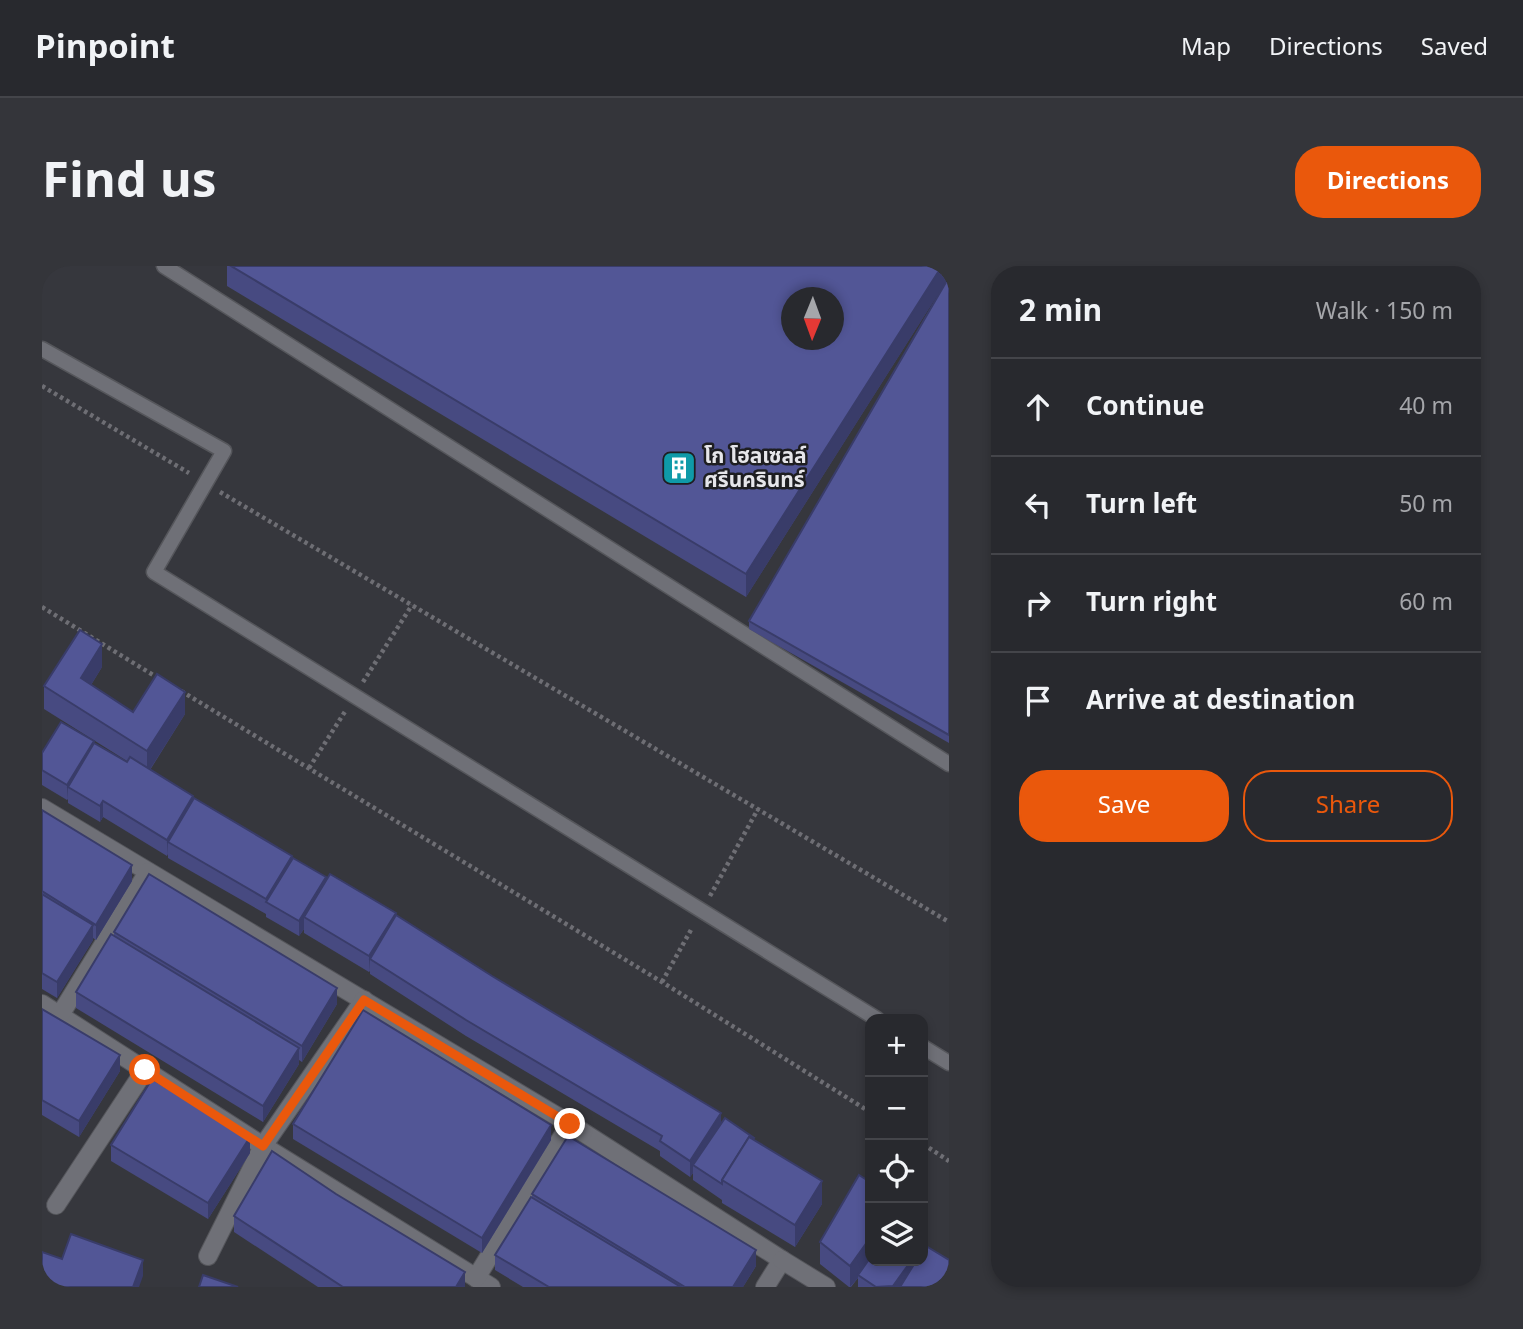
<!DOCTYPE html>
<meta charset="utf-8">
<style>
:root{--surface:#28292e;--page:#34353a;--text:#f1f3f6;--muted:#a5a6aa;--line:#44454a;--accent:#ea580c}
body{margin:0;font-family:Georgia,"Noto Sans Thai",serif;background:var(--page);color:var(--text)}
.controls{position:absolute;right:21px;bottom:21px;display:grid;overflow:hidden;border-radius:14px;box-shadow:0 4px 10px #0003}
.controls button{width:63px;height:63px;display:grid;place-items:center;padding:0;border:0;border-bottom:2px solid var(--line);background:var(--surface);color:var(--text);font:35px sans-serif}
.compass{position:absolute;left:739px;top:21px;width:63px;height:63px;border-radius:50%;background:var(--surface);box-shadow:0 4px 10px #0003;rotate:181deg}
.stop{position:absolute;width:21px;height:21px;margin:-16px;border:5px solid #ea580c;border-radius:50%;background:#fff}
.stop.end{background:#ea580c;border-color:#fff;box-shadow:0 2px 7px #0008}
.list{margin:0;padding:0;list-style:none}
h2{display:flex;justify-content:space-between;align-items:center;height:91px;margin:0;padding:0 28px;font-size:30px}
h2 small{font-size:23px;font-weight:400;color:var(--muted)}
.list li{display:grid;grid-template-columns:46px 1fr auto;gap:21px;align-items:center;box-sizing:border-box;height:98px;padding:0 28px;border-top:2px solid var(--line)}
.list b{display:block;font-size:26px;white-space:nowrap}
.list em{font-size:23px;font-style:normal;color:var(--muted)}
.actions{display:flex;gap:14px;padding:21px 28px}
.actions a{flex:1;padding:16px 0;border:2px solid var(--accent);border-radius:28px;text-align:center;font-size:24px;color:var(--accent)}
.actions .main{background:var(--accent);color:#fff}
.icon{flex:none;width:38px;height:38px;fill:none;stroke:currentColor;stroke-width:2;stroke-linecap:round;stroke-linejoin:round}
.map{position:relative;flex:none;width:907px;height:1021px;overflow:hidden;border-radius:28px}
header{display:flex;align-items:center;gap:42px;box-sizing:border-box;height:98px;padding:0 35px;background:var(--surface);border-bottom:2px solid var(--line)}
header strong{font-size:33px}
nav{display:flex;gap:38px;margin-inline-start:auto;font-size:24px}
.intro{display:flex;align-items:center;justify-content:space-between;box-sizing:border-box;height:168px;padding:0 42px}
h1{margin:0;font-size:49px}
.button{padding:18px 32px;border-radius:28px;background:var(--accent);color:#fff;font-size:24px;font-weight:700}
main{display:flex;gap:42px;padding:0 42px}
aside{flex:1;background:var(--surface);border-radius:28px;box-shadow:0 4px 10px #0003}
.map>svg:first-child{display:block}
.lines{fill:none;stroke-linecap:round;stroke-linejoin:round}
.service-casing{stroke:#55565b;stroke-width:17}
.minor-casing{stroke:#55565b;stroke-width:20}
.path{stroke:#6e6e74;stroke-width:4.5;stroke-dasharray:3.5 3.5;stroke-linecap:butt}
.service{stroke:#6f7077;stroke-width:14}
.minor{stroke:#6f7077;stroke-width:18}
.wall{fill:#474a81}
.shaded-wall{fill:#393c69}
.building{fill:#525696;stroke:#393c69;stroke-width:2;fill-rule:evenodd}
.route{stroke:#ea580c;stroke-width:9}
.labels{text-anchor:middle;stroke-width:5;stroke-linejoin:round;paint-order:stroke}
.poi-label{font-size:21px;font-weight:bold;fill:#e6e6ea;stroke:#1e1e21;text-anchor:start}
</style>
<header>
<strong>Pinpoint</strong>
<nav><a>Map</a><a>Directions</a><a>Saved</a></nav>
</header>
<div class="intro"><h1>Find us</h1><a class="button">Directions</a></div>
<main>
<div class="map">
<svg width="907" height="1021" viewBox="0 0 907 1021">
<rect width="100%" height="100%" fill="#36373d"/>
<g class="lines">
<!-- service casing -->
<g class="service-casing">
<g id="service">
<polyline points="122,0 907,498"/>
<polyline points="0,83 182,185 112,306 835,753"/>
<polyline points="881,781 907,797"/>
</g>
</g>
<!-- minor casing -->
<g class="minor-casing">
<g id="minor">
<polyline points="0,542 528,858 740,994 723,1021"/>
<polyline points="0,738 221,880 449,1021"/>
<polyline points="18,749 106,606"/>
<polyline points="14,939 103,804"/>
<polyline points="166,990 221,880 322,734"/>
<polyline points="740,994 784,1021"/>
<polyline points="434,1012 528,858"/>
</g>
</g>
<!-- path -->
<g class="path">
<polyline points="0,120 147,207"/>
<polyline points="178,226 907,656"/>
<polyline points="0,341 116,412"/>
<polyline points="321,416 370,339"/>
<polyline points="139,425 620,716 828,846"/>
<polyline points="267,502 304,444"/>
<polyline points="668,630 716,543"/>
<polyline points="620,716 650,662"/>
<polyline points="881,878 907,895"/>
</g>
<!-- service -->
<use href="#service" class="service"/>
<!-- minor -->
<use href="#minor" class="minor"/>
</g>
<!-- wall -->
<g class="wall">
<polygon points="185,0 907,0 907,477 707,363 707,355 903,17 704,331 185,20"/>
<polygon points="60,401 49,419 91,446 143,448 108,504 151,533 250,593 284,615 354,650 679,858 712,874 780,938 753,981 680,937 680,933 680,934 651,914 651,907 648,911 618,890 618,885 424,770 328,708 328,705 327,706 262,667 262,663 257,670 224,651 224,648 126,592 126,588 125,590 61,551 58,556 26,537 26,533 25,534 0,519 0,487 52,478 85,496 85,495 2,443 2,420"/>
<polygon points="0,544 90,615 54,674 51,672 51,674 15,732 0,723"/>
<polygon points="72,666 295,738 260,796 257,794 257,798 221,856 34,742 34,726 72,670"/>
<polygon points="0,743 78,805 37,871 0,849"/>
<polygon points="251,858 509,874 440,987 251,873"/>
<polygon points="69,879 208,887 166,953 69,895"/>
<polygon points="490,928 714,1000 701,1021 481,1021 453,1004 453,989 490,931"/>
<polygon points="192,950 423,1021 276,1021 192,966"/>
<polygon points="778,976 828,995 882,983 907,1021 816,1021 816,1012 809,1021 807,1021 778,998"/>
</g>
<!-- shaded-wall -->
<g class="shaded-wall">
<polygon points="900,0 907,0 907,11 704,331 704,308"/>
<polygon points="60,378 60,401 39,435 39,412"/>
<polygon points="143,426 143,448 105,508 105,485"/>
<polygon points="52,475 52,490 26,521 25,534 25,519"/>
<polygon points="151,530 151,546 126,576 125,590 125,574"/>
<polygon points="61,535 61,551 58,556 58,540"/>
<polygon points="250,590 250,605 224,636 224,649 224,633"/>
<polygon points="90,599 90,615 54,674 54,659"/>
<polygon points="284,611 284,626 262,651 262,663 257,670 257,655"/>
<polygon points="354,647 354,662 328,693 327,706 327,690"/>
<polygon points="51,659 51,674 15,732 15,716"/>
<polygon points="295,722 295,738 260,796 260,780"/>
<polygon points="257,782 257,798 221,856 221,840"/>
<polygon points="78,789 78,805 37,871 37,855"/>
<polygon points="679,847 679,863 651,899 651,907 648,911 648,895"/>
<polygon points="509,859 509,874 440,987 440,972"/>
<polygon points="208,871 208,887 166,953 166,937"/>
<polygon points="780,915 780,938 753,981 753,959"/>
<polygon points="828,972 829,995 816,1009 816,1012 808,1021 808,1000"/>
<polygon points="714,984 714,1000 701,1021 691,1021"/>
<polygon points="101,994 101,1010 97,1021 91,1021"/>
<polygon points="869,995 880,995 861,1021 851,1021"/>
<polygon points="423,1006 423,1021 414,1021"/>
</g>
<!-- building -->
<g class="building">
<path d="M189 0H900L704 308ZM750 32H792V74H750Z"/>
<polygon points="907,11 907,469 707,355"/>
<polygon points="38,364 60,378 39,412 91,446 115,408 143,426 105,485 2,420"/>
<polygon points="19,456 52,475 25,519 0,504 0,487"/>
<polygon points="52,477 85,496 88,491 151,530 125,574 61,535 58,540 26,521"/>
<polygon points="152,532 250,590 224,633 126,576"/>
<polygon points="0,544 90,599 54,659 0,625"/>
<polygon points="251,592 284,611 257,655 224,636"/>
<polygon points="107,608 295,722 260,780 72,666"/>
<polygon points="288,608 354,647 327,690 262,651"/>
<polygon points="0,628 51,659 15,716 0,707"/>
<polygon points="354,649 450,710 679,847 648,895 618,875 620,870 424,754 328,693"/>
<polygon points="69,668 257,782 221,840 34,726"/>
<polygon points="0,743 78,789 37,855 0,834"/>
<polygon points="321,744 509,859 440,972 251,858"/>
<polygon points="110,813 208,871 166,937 69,879"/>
<polygon points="683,852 712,872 711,873 707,871 680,914 680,918 651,899"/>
<polygon points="526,870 714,984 691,1021 643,1021 490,928"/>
<polygon points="707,871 780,915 753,959 680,914"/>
<polygon points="230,885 294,928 423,1006 414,1021 301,1021 192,950"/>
<polygon points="817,909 828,916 828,972 808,1000 778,976"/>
<polygon points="489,931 639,1021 507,1021 453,989"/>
<polygon points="29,968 101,994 91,1021 0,1021 0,986 20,993"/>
<polygon points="884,980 907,994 907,1017 904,1021 858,1021 874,995 881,995 881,985"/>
<polygon points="828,992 828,995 869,995 851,1020 834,1021 816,1009"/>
<polygon points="161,1009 196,1021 157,1021"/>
</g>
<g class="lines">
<!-- route -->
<polyline class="route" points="103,804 221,880 322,734 528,858"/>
</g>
<!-- icons -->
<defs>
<g id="building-square" transform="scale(1.75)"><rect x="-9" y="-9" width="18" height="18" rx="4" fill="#0f9aa8" stroke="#1e1e21"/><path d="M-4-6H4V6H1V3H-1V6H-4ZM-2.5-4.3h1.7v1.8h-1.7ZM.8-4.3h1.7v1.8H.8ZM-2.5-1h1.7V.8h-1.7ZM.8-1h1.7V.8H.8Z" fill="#fff"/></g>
</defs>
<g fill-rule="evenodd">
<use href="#building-square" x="637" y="202"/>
</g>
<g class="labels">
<!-- poi labels -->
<g class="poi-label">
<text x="662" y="197">โก โฮลเซลล์<tspan x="662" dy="24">ศรีนครินทร์</tspan></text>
</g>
</g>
</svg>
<div class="controls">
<button>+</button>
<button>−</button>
<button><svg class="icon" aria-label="locate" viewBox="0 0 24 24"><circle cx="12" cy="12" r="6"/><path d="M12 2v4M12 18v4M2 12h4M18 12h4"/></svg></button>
<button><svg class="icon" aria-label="layers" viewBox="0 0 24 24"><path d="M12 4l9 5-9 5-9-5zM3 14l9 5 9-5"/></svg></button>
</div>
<svg class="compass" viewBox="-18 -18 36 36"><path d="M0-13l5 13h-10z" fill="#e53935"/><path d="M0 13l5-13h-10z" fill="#a5a6aa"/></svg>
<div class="stop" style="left:103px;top:804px"></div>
<div class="stop end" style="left:528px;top:858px"></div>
</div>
<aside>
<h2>2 min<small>Walk · 150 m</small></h2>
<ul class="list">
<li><svg class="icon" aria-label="ahead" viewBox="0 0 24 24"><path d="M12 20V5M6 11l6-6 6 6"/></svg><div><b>Continue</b></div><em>40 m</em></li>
<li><svg class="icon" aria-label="left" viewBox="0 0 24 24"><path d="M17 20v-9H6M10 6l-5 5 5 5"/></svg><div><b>Turn left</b></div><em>50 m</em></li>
<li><svg class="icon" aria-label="right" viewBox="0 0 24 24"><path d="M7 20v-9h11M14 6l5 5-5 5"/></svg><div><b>Turn right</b></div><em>60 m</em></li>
<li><svg class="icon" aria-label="arrive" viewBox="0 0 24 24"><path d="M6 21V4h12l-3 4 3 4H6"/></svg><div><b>Arrive at destination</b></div></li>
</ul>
<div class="actions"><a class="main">Save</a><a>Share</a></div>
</aside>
</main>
